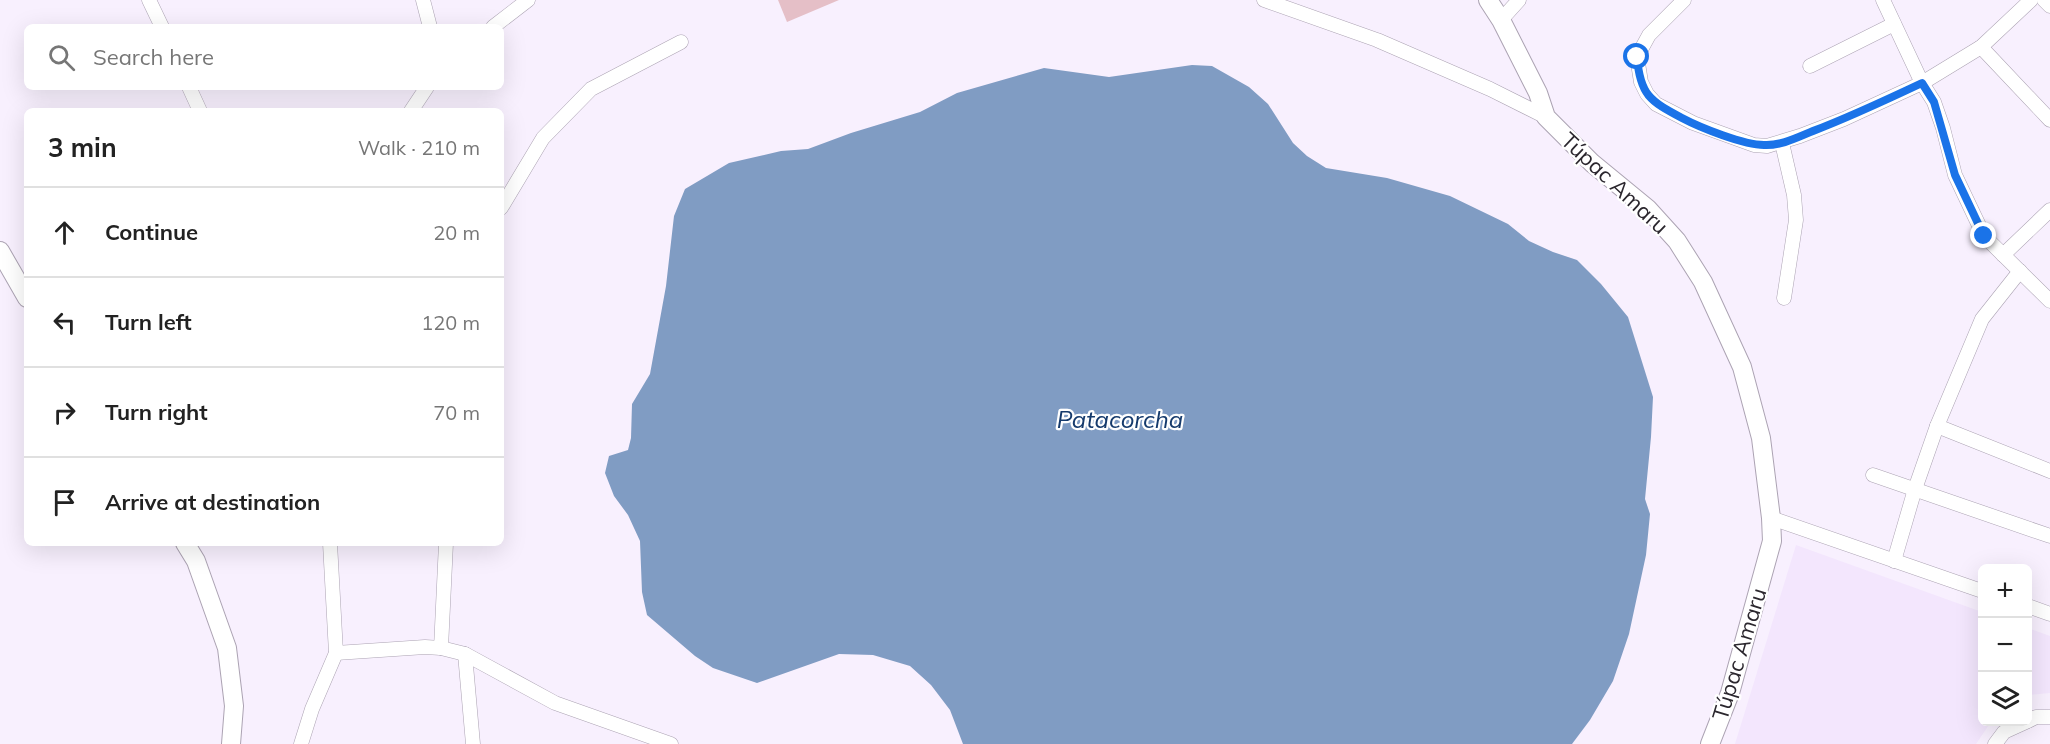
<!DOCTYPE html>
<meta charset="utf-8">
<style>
:root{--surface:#fff;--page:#f6f6f6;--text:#222;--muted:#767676;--line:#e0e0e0}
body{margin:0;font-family:Mulish,sans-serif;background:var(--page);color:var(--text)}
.controls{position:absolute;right:18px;bottom:18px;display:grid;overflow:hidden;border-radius:9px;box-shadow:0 6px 24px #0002}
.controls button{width:54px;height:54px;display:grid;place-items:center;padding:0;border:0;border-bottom:2px solid var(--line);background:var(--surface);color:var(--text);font:30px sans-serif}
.stop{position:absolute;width:18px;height:18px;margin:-14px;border:4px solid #1a73e8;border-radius:50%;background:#fff}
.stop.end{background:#1a73e8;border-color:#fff;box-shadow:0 2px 6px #0008}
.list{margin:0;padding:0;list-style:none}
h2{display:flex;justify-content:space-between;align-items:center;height:78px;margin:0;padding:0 24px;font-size:26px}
h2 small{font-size:20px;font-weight:400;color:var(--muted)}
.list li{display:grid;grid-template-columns:39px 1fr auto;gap:18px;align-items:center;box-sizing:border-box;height:90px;padding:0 24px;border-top:2px solid var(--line)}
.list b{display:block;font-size:22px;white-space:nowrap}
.list em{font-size:20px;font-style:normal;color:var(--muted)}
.icon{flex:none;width:33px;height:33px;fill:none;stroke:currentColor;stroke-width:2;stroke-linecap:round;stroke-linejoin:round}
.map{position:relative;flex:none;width:2050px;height:744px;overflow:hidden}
.search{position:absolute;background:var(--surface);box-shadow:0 6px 24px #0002;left:24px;top:24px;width:480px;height:66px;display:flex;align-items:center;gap:15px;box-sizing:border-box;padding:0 21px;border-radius:9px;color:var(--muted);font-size:22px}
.panel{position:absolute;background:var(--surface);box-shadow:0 6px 24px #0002;left:24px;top:108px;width:480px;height:438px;border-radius:9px}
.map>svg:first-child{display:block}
.built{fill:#f3e6fd}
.green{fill:#e5bfc7}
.water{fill:#809cc3}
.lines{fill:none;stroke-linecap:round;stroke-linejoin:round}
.street-casing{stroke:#aca3b3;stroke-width:15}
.secondary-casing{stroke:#aca3b3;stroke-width:20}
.street{stroke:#fff;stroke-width:14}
.secondary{stroke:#fff;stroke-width:18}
.route{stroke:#1a73e8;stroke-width:8}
.labels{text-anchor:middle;stroke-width:4.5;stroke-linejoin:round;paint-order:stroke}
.street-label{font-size:22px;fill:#2b272e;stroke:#fff}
.water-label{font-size:24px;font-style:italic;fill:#153a6c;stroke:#fff}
</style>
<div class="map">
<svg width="2050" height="744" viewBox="0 0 2050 744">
<rect width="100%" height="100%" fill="#f8f0fe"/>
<!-- built -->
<g class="built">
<polygon points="1796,545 1982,612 1982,722 1991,722 1976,744 1735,744"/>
<polygon points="2028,628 2050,636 2050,693 2028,695"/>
</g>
<!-- green -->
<polygon class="green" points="778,0 839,0 787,22"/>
<!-- water -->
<polygon class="water" points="1192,65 1212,66 1249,87 1268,104 1293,143 1307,156 1326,168 1387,178 1450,196 1508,224 1529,241 1553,252 1577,260 1601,284 1628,317 1653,397 1651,437 1645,499 1650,514 1646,555 1629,634 1613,681 1590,720 1572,744 963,744 950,710 931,685 910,666 873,655 839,654 757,683 713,668 695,656 647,615 642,592 640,541 628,515 614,496 605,473 609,456 628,450 631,438 632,404 650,374 666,286 674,216 685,189 729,163 781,151 808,149 851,133 920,112 957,93 1044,68 1109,77"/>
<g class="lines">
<!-- street casing -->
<g class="street-casing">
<g id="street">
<polyline points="149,0 162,27"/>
<polyline points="423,0 430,27"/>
<polyline points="1264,0 1377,40 1490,89 1546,117"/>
<polyline points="1684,0 1649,35 1637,57 1641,82 1647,94 1656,104 1693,123 1754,145 1767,146 1800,136 1844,119 1922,83 1981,47 2031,0"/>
<polyline points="1883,0 1922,83 1934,102 1943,128 1955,175 1984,236 2050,301"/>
<polyline points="2044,0 2050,6"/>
<polyline points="1501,20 1519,0"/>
<polyline points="493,27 528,0"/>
<polyline points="1981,47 2050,120"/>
<polyline points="1810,66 1894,24"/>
<polyline points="189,87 200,111"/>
<polyline points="411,111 427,87"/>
<polyline points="1782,143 1794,195 1796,220 1784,298"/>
<polyline points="501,208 543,138 591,89 681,42"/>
<polyline points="2003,255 2050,210"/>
<polyline points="1937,426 2050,471"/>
<polyline points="1873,475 2050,536"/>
<polyline points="1771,518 1982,591"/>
<polyline points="1894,561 1915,489 1937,426 1982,319 2020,271"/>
<polyline points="2028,606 2050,614"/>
<polyline points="441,648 446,543"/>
<polyline points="336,653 425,647 441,648 465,654 555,703 671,744"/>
<polyline points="465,654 473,744"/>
<polyline points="2028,721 2036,717 2050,717"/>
<polyline points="301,744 312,709 336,653 330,543"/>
<polyline points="1995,744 2004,732 2026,722"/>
</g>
</g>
<!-- secondary casing -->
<g class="secondary-casing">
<g id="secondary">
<polyline points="1488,0 1501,20 1538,93 1546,117 1592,163 1648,209 1677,241 1703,282 1742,367 1761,438 1771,518 1772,541 1730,693 1710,744"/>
<polyline points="0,251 27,298"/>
<polyline points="185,543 196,561 227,648 234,706 231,744"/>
</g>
</g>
<!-- street -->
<use href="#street" class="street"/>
<!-- secondary -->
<use href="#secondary" class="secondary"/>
</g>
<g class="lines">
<!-- route -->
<path class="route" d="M1637 57C1640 95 1650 101 1682 118 1701 128 1744 145 1764 145 1781 146 1798 137 1813 131 1850 117 1886 100 1922 83L1934 102 1955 175 1984 236"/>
</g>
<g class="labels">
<!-- street labels -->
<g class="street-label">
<text transform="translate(1615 183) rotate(43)" y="8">Túpac Amaru</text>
<text transform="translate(1739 654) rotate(-73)" y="8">Túpac Amaru</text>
</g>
<!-- water labels -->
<g class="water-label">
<text x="1120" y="428">Patacorcha</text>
</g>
</g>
</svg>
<div class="controls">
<button>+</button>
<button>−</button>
<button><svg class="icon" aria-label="layers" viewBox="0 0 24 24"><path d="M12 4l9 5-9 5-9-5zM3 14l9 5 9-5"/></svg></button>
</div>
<div class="stop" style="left:1637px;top:57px"></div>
<div class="stop end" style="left:1984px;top:236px"></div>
<div class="search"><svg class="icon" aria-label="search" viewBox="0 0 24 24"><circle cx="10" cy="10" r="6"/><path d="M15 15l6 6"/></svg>Search here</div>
<section class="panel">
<h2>3 min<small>Walk · 210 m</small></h2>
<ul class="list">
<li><svg class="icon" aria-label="ahead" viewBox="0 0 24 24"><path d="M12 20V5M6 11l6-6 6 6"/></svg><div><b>Continue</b></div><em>20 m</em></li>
<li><svg class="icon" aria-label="left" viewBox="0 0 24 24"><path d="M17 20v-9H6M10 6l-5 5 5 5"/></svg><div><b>Turn left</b></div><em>120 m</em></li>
<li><svg class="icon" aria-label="right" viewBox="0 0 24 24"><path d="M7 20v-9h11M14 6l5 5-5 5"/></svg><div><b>Turn right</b></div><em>70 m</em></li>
<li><svg class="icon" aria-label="arrive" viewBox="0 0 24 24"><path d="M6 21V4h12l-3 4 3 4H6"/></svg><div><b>Arrive at destination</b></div></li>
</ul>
</section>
</div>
